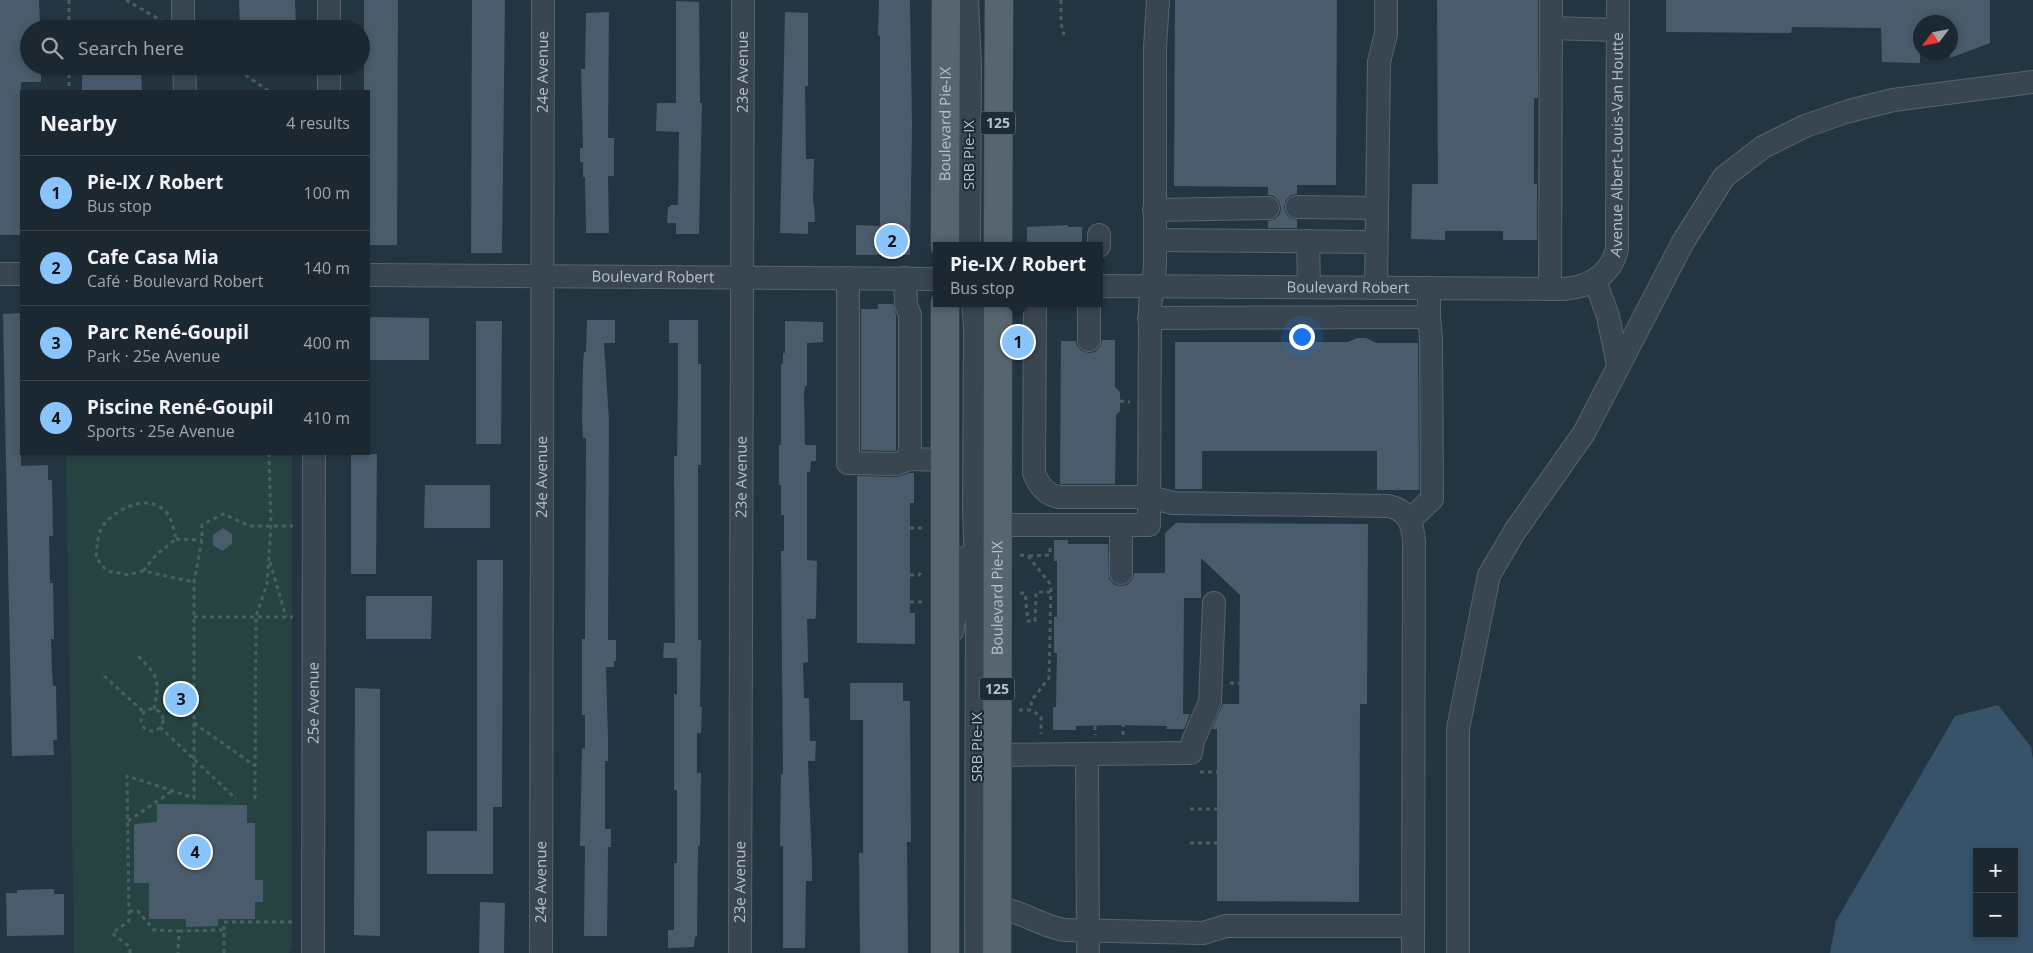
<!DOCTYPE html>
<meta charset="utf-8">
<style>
:root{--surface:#1b2832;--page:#28343e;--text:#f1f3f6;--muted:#a0a6ac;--line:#39444d;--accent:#89c4fd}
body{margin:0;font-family:"Open Sans",sans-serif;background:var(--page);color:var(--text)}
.controls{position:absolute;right:15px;bottom:15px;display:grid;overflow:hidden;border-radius:0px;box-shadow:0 2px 8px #0003}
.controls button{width:45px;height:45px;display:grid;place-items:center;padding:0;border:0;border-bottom:1px solid var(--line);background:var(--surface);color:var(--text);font:25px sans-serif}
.compass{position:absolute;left:1913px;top:15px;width:45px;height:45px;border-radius:50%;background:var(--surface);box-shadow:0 2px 8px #0003;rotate:238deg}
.you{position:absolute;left:1301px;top:336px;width:18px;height:18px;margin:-12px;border:4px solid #fff;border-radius:50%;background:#1a73e8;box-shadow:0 0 0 8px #1a73e833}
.badge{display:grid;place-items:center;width:32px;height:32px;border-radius:50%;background:var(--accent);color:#111;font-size:16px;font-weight:700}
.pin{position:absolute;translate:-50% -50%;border:2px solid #fff;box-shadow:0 1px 5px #0006}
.popup{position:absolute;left:933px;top:242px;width:170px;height:65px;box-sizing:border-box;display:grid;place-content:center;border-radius:0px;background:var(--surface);filter:drop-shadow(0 1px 4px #0005);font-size:16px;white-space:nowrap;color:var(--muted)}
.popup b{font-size:19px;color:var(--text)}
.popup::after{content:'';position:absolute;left:50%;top:100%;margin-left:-10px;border:10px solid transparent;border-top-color:var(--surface)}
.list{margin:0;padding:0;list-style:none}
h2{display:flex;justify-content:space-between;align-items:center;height:65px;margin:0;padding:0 20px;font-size:21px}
h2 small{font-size:16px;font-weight:400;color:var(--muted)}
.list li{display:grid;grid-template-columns:32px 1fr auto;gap:15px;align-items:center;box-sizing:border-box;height:75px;padding:0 20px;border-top:1px solid var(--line)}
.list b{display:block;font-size:19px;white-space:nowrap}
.list p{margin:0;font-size:16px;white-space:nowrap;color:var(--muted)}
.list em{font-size:16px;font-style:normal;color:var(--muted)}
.icon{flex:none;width:28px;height:28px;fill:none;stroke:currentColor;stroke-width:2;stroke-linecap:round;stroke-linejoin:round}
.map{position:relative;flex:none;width:2033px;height:953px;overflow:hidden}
.search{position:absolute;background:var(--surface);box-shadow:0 2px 8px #0003;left:20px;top:20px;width:350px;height:55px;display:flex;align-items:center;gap:12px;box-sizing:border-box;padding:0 18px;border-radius:28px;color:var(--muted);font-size:19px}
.panel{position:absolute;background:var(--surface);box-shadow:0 2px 8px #0003;left:20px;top:90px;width:350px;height:365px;border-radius:0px}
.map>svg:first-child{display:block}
.green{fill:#264342}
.water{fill:#37536a;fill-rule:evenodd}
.building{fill:#4a5c6b}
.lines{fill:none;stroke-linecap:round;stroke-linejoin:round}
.minor-casing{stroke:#56646f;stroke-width:24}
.major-casing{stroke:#45525d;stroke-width:29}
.path{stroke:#476060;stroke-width:3;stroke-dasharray:4 4;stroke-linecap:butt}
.minor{stroke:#394651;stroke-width:22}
.major{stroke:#576571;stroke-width:28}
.labels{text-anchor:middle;stroke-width:4;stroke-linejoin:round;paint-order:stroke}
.shield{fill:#1d2b37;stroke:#87949f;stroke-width:1}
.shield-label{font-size:14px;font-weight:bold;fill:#b5c1cc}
.street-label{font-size:15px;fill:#b5c1cc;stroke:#1d2b37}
</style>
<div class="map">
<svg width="2033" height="953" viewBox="0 0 2033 953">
<rect width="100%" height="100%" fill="#243542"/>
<!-- green -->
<polygon class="green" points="66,454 292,454 292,945 289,953 74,953"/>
<!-- water -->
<path class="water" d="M1998 705 2031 747 2033 760V953H1830L1836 921 1955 716ZM1977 852H2014V934H1977Z"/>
<!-- building -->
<g class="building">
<polygon points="0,0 39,0 40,29 29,29 29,66 41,66 41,82 21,82 21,235 0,235"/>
<polygon points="239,0 295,0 296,29 240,29"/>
<polygon points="364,0 398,0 397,245 369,245 369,91 364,91"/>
<polygon points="472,0 505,0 502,253 471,253"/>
<polygon points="879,0 910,0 912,126 910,255 856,255 856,225 880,226 880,36 878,35"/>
<polygon points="1175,0 1337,0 1336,185 1297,185 1297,194 1291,195 1286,200 1284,207 1286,214 1290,218 1297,220 1297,228 1268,228 1268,221 1275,219 1280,214 1281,208 1279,201 1274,196 1268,195 1268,187 1174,186"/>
<polygon points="1437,0 1538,0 1538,98 1534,98 1534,184 1537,184 1537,240 1503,240 1503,231 1445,231 1445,240 1411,239 1412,184 1438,184"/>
<polygon points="1666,0 1990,0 1990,43 1950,58 1950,22 1920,22 1920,63 1882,62 1881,28 1792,27 1791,33 1666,32"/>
<polygon points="676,1 699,2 700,103 702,103 699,234 676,234 676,223 667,223 668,207 670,207 670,205 678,205 679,132 656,131 657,103 676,103"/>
<polygon points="609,12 608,138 614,138 614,176 608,176 609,233 586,233 585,177 583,177 583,162 580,162 580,148 583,148 581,69 585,69 586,13"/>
<polygon points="785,12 808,13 808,86 805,86 806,159 814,159 813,203 814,203 815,222 808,222 808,234 780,233"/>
<polygon points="82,66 141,66 142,91 82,91"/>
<polygon points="1068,225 1068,227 1082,227 1082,246 1027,246 1027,227"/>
<polygon points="878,304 893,304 896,315 896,450 894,451 861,450 861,309 878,309"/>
<polygon points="21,313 21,466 48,465 48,480 52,480 53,536 49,536 50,583 53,583 54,639 51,639 52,671 53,686 56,686 57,740 53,740 54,755 12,756 3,314"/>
<polygon points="369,317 429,318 429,360 369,360"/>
<polygon points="587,320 615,320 615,343 604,343 609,420 608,640 616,640 616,661 614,661 614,667 606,667 608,740 608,761 605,761 605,829 611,829 611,847 608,847 607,936 584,936 585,846 580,846 582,748 585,749 585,715 582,715 582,639 585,639 586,438 583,438 582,419 583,363 584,352 586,352"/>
<polygon points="669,320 698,320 698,364 701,364 701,465 698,465 698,640 701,640 700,707 702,707 701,733 697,733 697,773 701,773 700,846 698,846 697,936 695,937 694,947 668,948 668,930 674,930 674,863 677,863 677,790 674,790 674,694 677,695 677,658 663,658 664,643 675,643 674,456 677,456 678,392 678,343 669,343"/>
<polygon points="476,321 502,321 501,444 476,444"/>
<polygon points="785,321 823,322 823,342 807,343 807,386 805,386 804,392 805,445 816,445 816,461 811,461 810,472 807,472 807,560 817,561 816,615 815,619 807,619 808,662 803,663 804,698 809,698 810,741 816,741 815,761 808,761 812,866 812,881 806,881 805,948 783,948 783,846 780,846 781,774 783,774 781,551 784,551 784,515 781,515 781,485 779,485 779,445 781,445 781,364 783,364 783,353 785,353"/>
<polygon points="1357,338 1366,338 1376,343 1418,343 1419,490 1377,490 1377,451 1202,451 1202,489 1175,489 1175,342 1348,342"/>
<polygon points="1102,340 1115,340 1115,387 1120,392 1120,411 1116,415 1115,484 1060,484 1061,341 1076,341 1077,346 1082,351 1089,353 1095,352 1100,347"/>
<polygon points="351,454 377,454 376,574 351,574"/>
<polygon points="910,473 914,473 914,503 910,503 910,613 915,613 915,644 857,643 857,476 896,477"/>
<polygon points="425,485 490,485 490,528 424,528"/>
<polygon points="1176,523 1368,524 1367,704 1360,704 1359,902 1217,901 1217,729 1212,729 1223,704 1239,704 1240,595 1201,558 1201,598 1184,598 1183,714 1190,714 1184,729 1166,729 1167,726 1114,725 1076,726 1076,730 1053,730 1053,707 1056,707 1057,653 1054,653 1054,617 1057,617 1057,561 1054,561 1054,540 1068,540 1068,544 1108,544 1109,579 1115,585 1121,586 1127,585 1132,580 1134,573 1165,573 1165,533"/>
<polygon points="223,528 232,534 232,544 222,551 213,545 213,535"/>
<polygon points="477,560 503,560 502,807 493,807 493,874 427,874 427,831 477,831"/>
<polygon points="366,596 432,596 431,639 366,639"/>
<polygon points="850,683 903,683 903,701 910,701 911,842 907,842 908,953 860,953 859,853 863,853 863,720 850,720"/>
<polygon points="355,688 380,689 380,936 354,935"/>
<polygon points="157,804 247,805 247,823 255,823 255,880 263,880 263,902 255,902 255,919 218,919 218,926 186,927 186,919 149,919 149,883 134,883 134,824 157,822"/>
<polygon points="54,889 54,894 64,894 64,935 7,936 6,893 17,893 17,890"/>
<polygon points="480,902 505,903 504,953 479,953"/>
</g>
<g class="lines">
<!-- minor casing -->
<g class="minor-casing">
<g id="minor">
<polyline points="183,0 183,29"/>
<polyline points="329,0 329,29"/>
<polyline points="967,0 970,65 969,246"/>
<polyline points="1551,28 1618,30"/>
<polyline points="184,66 185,91"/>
<polyline points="329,66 329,91"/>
<polyline points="1297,207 1376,208"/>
<polyline points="1154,210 1268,208"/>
<polyline points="1155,240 1376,242"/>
<polyline points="1308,241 1309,287"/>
<polyline points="1099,246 1099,235"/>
<polyline points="0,274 21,274"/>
<path id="s1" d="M369 275 937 279"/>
<polyline points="848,278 848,463 896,464 910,459"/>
<polyline points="905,278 906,305 910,315 910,459 945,460"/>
<polyline points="1595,280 1608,316 1618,365"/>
<path id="s2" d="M1099 286 1564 289C1589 287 1611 275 1617 249L1618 0"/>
<polyline points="1376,288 1379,62 1386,34 1386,0"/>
<polyline points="1550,289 1551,0"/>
<polyline points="973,303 975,326 974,511 977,589 976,953"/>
<path d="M1035 303 1034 473C1039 486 1046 495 1060 497H1149L1173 503 1388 506C1408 510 1413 524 1414 542L1413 953"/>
<polyline points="1089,303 1089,340"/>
<polyline points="1149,318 1429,317 1429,288"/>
<polyline points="1410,520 1432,499 1431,338 1429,317"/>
<polyline points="998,525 1149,525 1150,306 1155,266 1155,47 1158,0"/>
<polyline points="1121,525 1121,573"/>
<polyline points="952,631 967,557"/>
<polyline points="1087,754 1191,753 1193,741 1210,702 1214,603"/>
<polyline points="997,755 1087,754 1088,953"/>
<path d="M996 909C1021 909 1041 927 1065 930L1203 933 1226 926H1413"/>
<path id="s3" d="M313 953 314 454"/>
<path id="s4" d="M541 953 543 0"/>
<path id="s5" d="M740 953 743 0"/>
<polyline points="1458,953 1458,729 1489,575 1515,531 1584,433 1683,242 1724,177 1763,147 1805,126 1849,111 1893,100 2033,82"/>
</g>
</g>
<!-- major casing -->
<g class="major-casing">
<g id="major">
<path id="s6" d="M945 246 946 0"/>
<polyline points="998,246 999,0"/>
<polyline points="945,953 945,303"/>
<path id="s7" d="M997 953 998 303"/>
</g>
</g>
<!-- path -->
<g class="path">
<polyline points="69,0 69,29"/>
<polyline points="126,0 162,21"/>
<polyline points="1061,0 1061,23 1064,35"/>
<polyline points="69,66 69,91"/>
<polyline points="232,66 269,91"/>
<polyline points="1120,401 1130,402"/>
<polyline points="910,528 922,528"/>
<polyline points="176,539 202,540"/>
<polyline points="1020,555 1028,556 1051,585 1049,678 1031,701 1032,710"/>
<polyline points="1029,556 1050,555 1050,546"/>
<polyline points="270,562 286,617"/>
<path d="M143 571 157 554 176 539C174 530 172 518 165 511 148 494 120 507 106 522 97 531 97 546 96 558L107 571 128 575 143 571 194 582"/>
<polyline points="910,575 919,575 921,572"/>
<polyline points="1020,593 1025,593 1028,621 1035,621 1036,592 1050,592"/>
<polyline points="910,602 922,602"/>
<polyline points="194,617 293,617"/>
<path d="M138 656C160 677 159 681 154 710"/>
<polyline points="104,676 145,713"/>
<polyline points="1230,683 1239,683"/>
<circle cx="152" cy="720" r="11"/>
<polyline points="1019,710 1032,710 1041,717 1041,734"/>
<polyline points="194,723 255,766"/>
<polyline points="1095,726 1095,735"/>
<polyline points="160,727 236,799"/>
<polyline points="1123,735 1123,723"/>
<polyline points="1200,772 1217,772"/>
<polyline points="255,799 256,616 267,584 271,526 269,454"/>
<polyline points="1190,809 1217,809"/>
<polyline points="128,821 172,791"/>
<polyline points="1190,843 1217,843"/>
<polyline points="129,911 138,911 154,930 179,931 178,953"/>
<polyline points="224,930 224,922 292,922"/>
<polyline points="179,931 224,930 224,953"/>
<polyline points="130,953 130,947 112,933 129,921 127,776 194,798 194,582 202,540 202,525 223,514 250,526 293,526"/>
</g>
<!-- minor -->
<use href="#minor" class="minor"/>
<!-- major -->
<use href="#major" class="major"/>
</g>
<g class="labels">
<!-- shield labels -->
<g class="shield">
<rect x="980.5" y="111.5" width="35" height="23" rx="4"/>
<rect x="979.5" y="677.5" width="35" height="23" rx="4"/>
</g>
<g class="shield-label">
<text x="998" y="128">125</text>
<text x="997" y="694">125</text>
</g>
<!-- street labels -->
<g class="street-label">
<text dy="5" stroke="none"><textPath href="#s4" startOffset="881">24e Avenue</textPath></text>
<text dy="5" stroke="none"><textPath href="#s5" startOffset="881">23e Avenue</textPath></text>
<text dy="5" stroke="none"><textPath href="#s6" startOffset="122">Boulevard Pie-IX</textPath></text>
<text dy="5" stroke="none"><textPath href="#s2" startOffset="641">Avenue Albert-Louis-Van Houtte</textPath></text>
<text transform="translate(969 155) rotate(-90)" y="5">SRB Pie-IX</text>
<text dy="5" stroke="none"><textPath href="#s1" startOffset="284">Boulevard Robert</textPath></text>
<text dy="5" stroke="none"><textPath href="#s2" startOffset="249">Boulevard Robert</textPath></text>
<text dy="5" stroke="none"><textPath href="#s4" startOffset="476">24e Avenue</textPath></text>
<text dy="5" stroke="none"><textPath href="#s5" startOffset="476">23e Avenue</textPath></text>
<text dy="5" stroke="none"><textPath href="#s7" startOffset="355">Boulevard Pie-IX</textPath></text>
<text dy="5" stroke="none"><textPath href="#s3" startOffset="250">25e Avenue</textPath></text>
<text transform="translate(977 747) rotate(-90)" y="5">SRB Pie-IX</text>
<text dy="5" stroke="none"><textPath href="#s4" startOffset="71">24e Avenue</textPath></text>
<text dy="5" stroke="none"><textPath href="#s5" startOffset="71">23e Avenue</textPath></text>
</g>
</g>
</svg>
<div class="controls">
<button>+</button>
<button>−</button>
</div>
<svg class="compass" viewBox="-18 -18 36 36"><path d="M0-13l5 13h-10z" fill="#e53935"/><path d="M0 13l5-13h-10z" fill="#a0a6ac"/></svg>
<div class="you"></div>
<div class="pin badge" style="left:1018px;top:342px">1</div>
<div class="popup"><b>Pie-IX / Robert</b>Bus stop</div>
<div class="pin badge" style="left:892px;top:241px">2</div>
<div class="pin badge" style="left:181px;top:699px">3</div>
<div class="pin badge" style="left:195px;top:852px">4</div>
<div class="search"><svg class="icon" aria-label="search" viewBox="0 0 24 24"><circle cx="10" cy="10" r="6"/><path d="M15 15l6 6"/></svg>Search here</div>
<section class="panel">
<h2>Nearby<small>4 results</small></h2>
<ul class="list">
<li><span class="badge">1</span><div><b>Pie-IX / Robert</b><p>Bus stop</p></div><em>100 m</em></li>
<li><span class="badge">2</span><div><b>Cafe Casa Mia</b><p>Café · Boulevard Robert</p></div><em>140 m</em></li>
<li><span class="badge">3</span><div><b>Parc René-Goupil</b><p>Park · 25e Avenue</p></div><em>400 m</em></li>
<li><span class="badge">4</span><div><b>Piscine René-Goupil</b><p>Sports · 25e Avenue</p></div><em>410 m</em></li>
</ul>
</section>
</div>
